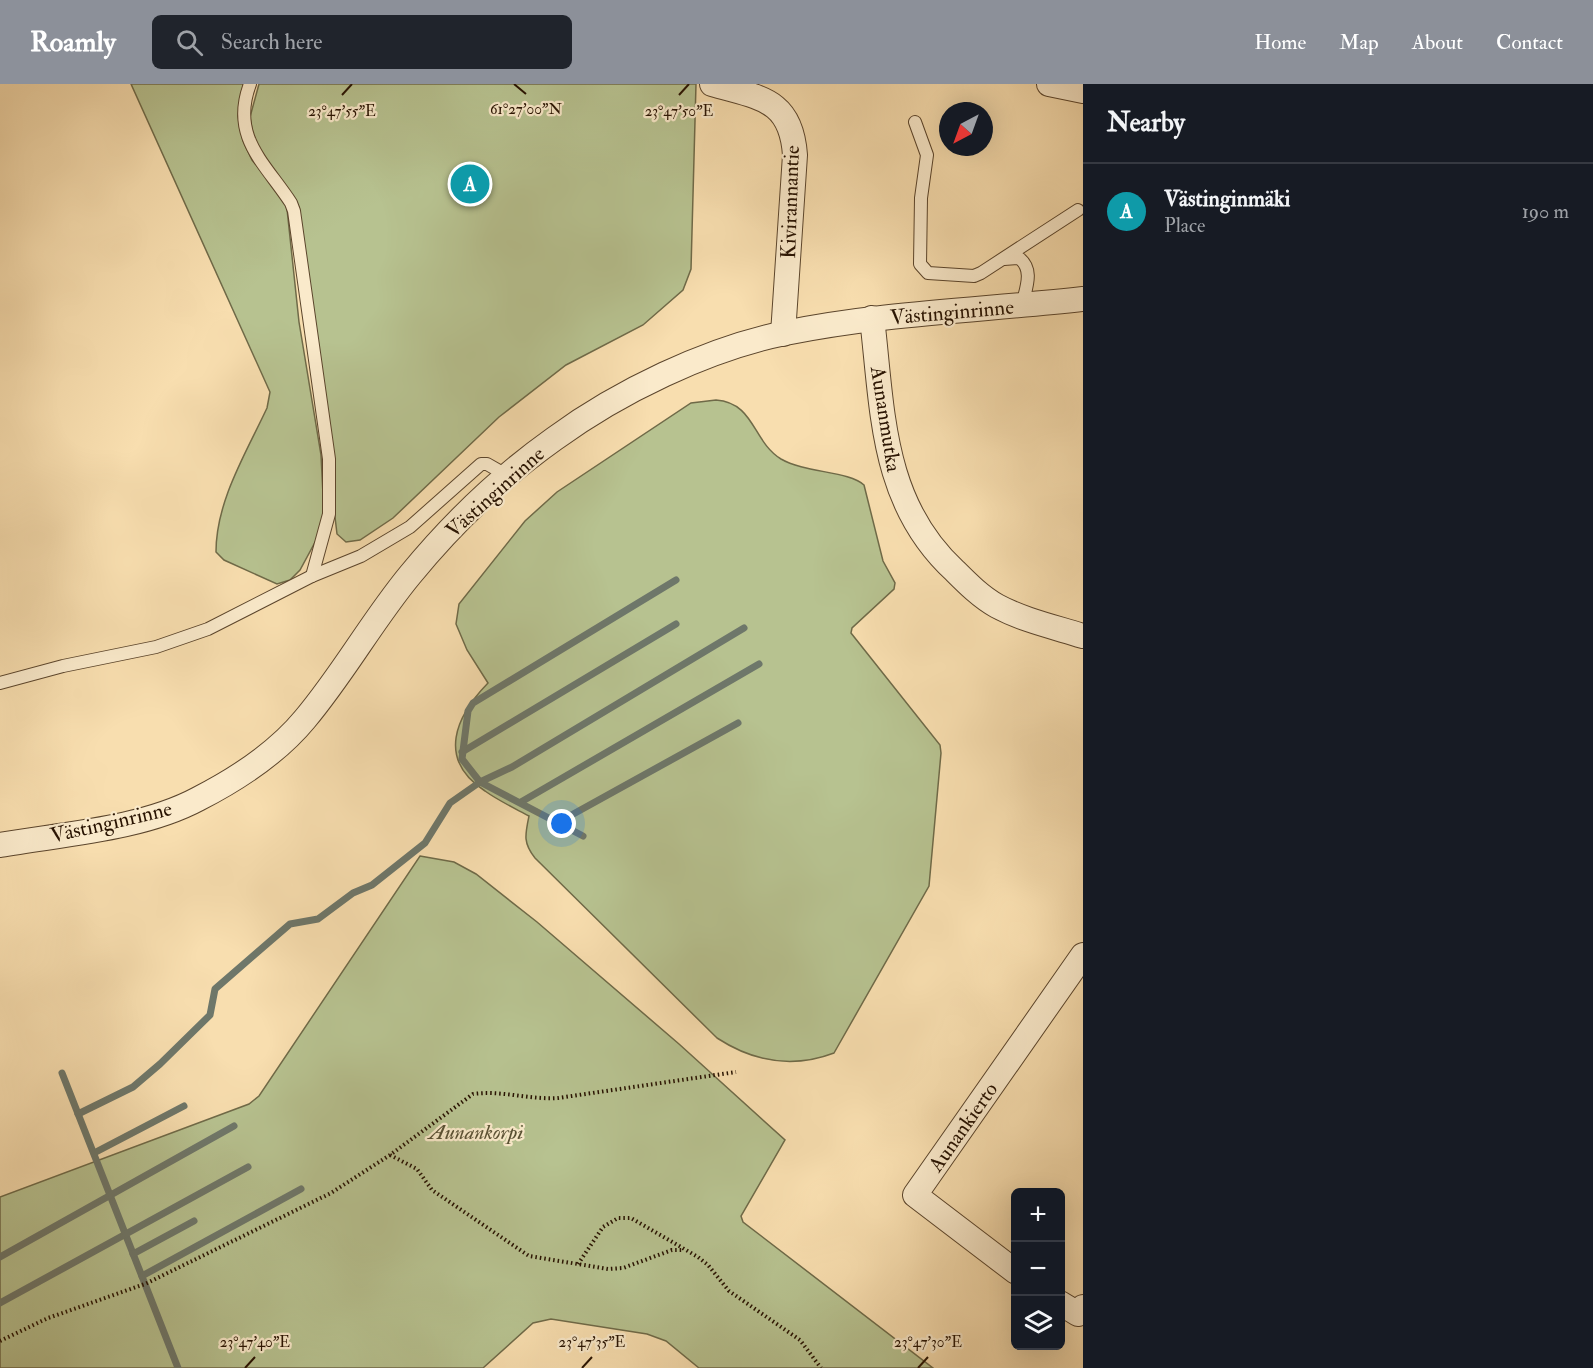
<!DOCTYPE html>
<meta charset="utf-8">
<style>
:root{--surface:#171b24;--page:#20242c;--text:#f1f3f6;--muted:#9ea1a6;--line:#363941;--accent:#8c9099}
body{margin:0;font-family:"IM FELL Double Pica",serif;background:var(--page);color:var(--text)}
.controls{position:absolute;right:18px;bottom:18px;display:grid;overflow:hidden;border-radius:9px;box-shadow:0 6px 24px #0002}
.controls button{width:54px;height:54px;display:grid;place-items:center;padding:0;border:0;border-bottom:2px solid var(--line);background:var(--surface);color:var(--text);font:30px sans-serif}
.compass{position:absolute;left:939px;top:18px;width:54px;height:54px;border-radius:50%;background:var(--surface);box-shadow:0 6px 24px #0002;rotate:221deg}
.you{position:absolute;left:562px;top:740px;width:21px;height:21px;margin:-15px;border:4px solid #fff;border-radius:50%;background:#1a73e8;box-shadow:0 0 0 9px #1a73e833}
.badge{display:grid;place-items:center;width:39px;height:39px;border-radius:50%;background:var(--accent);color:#fff;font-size:20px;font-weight:700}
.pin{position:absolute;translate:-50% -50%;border:3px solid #fff;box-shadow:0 2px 6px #0006}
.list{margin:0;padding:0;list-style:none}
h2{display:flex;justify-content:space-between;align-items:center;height:78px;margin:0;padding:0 24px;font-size:26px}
h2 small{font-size:20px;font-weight:400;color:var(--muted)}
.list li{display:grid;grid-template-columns:39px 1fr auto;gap:18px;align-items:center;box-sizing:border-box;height:96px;padding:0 24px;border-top:2px solid var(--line)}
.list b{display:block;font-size:22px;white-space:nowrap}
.list p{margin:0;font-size:20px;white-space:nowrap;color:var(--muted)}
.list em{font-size:20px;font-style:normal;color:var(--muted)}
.icon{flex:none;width:33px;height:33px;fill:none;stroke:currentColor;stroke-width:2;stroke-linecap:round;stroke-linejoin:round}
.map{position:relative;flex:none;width:1083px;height:1284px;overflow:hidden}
header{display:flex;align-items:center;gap:36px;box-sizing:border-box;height:84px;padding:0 30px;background:var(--accent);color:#fff}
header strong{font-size:28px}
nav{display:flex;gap:33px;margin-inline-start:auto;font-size:21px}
.search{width:420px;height:54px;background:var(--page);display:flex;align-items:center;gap:15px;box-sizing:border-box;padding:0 21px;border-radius:9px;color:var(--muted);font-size:22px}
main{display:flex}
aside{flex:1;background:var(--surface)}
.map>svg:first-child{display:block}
.green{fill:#b7c290;stroke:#6f6a48;stroke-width:1.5}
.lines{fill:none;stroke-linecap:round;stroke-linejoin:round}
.stream{stroke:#6e776a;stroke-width:7}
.service-casing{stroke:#5b452c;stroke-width:14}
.minor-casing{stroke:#5b452c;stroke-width:26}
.path{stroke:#271201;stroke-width:4;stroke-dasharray:1.5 3;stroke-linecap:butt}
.service{stroke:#faeacb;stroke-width:12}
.minor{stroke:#faeacb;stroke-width:24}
.ticks{fill:none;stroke:#271201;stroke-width:2}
.labels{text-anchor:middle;stroke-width:4.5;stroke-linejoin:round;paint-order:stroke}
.street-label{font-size:21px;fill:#271201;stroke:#faeacb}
.park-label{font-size:21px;font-style:italic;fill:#595033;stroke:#faeacb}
.ticks-label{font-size:15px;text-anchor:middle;fill:#271201;stroke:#faeacb;stroke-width:4.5;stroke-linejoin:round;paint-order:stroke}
</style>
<header>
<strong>Roamly</strong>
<div class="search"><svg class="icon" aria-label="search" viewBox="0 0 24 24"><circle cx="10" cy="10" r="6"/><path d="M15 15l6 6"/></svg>Search here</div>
<nav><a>Home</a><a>Map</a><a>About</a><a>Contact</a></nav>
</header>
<main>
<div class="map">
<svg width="1083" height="1284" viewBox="0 0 1083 1284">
<rect width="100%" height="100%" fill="#f8deaf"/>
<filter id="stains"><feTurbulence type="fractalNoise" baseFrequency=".00333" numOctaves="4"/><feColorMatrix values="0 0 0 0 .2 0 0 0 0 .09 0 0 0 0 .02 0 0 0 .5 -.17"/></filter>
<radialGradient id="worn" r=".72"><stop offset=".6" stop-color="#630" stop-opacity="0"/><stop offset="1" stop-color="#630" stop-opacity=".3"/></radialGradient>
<!-- green -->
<g class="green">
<path d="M131 0H246L238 32 243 57 252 76 284 115 287 125 299 238 321 371 324 430 320 449 300 486 290 496 277 500 224 476 216 468C216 417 246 369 267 324L270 308Z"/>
<polygon points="259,0 696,0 691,185 683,206 643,241 566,281 499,333 393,434 360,456 346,458 337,450 299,123 254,57 250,33"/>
<path d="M716 316C755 319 752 357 781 375 805 389 849 387 864 401L883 477 895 499 894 505 852 544 851 549 940 661 941 669 929 802 834 969C792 985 754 978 717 954L535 774C523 759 525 751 529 732 514 724 499 717 485 707 436 675 456 632 488 599L467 566 456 540 459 520 525 437 557 408 691 319Z"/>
<polygon points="420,772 454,778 476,790 537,838 679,960 785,1056 741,1132 743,1138 933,1284 699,1284 666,1257 647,1250 551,1235 533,1239 483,1284 0,1284 0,1113 249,1020 259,1012"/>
</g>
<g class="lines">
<!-- stream -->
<g class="stream">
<polyline points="462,668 676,540"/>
<polyline points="521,718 759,580"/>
<polyline points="557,739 738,639"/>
<polyline points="583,752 480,698 462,675 468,627 473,619 676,496"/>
<polyline points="62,989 178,1284"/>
<polyline points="78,1030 133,1003 160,980 210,931 215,905 290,840 318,835 353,809 372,801 425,759 450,719 480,698 512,683 744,544"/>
<polyline points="94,1069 184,1022"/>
<polyline points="133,1170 194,1137"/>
<polyline points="0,1173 234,1042"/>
<polyline points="142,1192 301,1105"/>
<polyline points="0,1219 248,1083"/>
</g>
<!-- service casing -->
<g class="service-casing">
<g id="service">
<path d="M250 0C230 53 265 79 291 119L294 127 329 375V430L312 492"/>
<polyline points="915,38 927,71 921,114 920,180 928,189 974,192 981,189 1078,126"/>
<path d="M1004 175 1019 174C1035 186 1025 206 1022 222"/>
<polyline points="0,599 63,582 156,563 208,545 312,492 361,472 410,443 481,380 487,380 508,392"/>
</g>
</g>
<!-- minor casing -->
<g class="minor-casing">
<g id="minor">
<path d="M712 0C759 14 791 14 795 71L783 250"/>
<polyline points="1049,0 1083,7"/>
<path d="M872 234C883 328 881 419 955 487 968 500 981 513 997 522 1023 536 1054 543 1083 552"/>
<path d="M0 761C63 750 142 745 198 715 237 695 277 669 305 635 343 590 372 537 410 491 451 441 502 392 554 355 618 308 707 265 785 249 883 229 984 226 1083 215"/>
<polyline points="1016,1188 915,1111 1083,871"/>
<polyline points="1060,1219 1078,1230 1083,1223"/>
</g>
</g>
<!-- path -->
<g class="path">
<polyline points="390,1071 417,1085 432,1106 529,1172 608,1185 623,1184 672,1166 684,1166"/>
<polyline points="578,1180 603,1143 618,1134 631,1134 698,1173 708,1181 729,1207 800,1256 821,1284"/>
<path d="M0 1257 48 1234 145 1200 331 1109 390 1071 473 1010C501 1006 530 1016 558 1014L736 988"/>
</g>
<!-- service -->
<use href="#service" class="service"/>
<!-- minor -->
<use href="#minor" class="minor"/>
</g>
<!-- ticks -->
<path class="ticks" d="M514 0 526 10M342 11 352 0M679 11 689 0M245 1284 255 1273M582 1284 592 1273M918 1284 928 1273"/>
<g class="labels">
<!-- street labels -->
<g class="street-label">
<text transform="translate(790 118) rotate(-88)" y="7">Kivirannantie</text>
<text transform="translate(952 228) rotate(-5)" y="7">Västinginrinne</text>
<text transform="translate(886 335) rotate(81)" y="7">Aunanmutka</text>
<text transform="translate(495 408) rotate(-42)" y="7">Västinginrinne</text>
<text transform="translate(111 738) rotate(-13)" y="7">Västinginrinne</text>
<text transform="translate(963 1043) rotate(-55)" y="7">Aunankierto</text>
</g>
<!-- park labels -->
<g class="park-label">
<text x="476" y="1055">Aunankorpi</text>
</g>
</g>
<g class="ticks-label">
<text x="526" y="30">61°27'00"N</text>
<text x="342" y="32">23°47'55"E</text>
<text x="679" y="32">23°47'50"E</text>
<text x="255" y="1263">23°47'40"E</text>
<text x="592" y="1263">23°47'35"E</text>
<text x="928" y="1263">23°47'30"E</text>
</g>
<rect width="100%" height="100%" filter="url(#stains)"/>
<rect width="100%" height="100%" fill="url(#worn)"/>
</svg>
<div class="controls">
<button>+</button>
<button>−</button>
<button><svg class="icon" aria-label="layers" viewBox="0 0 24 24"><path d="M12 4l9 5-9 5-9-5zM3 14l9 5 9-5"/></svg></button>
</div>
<svg class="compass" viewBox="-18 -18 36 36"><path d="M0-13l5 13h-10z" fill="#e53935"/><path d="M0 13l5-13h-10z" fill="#9ea1a6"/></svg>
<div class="you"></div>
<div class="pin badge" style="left:470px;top:100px;background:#0f9aa8">A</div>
</div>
<aside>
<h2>Nearby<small></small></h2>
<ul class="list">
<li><span class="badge" style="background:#0f9aa8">A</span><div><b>Västinginmäki</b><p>Place</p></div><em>190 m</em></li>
</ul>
</aside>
</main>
